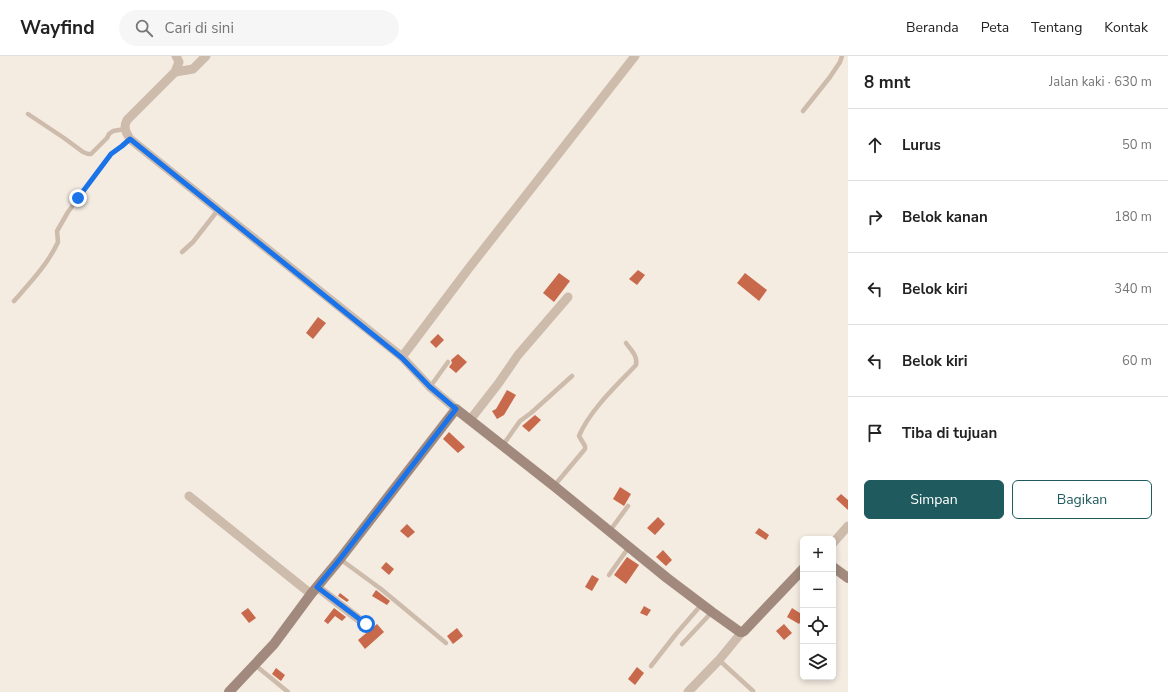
<!DOCTYPE html>
<html lang="id">
<meta charset="utf-8">
<style>
:root{--surface:#fff;--page:#f6f6f6;--text:#222;--muted:#767676;--line:#e0e0e0;--accent:#1f5a5e}
body{margin:0;font-family:"Nunito Sans",sans-serif;background:var(--page);color:var(--text)}
.controls{position:absolute;right:12px;bottom:12px;display:grid;overflow:hidden;border-radius:6px;box-shadow:0 2px 6px #0003}
.controls button{width:36px;height:36px;display:grid;place-items:center;padding:0;border:0;border-bottom:1px solid var(--line);background:var(--surface);color:var(--text);font:20px sans-serif}
.stop{position:absolute;width:12px;height:12px;margin:-9px;border:3px solid #1a73e8;border-radius:50%;background:#fff}
.stop.end{background:#1a73e8;border-color:#fff;box-shadow:0 1px 4px #0008}
.list{margin:0;padding:0;list-style:none}
h2{display:flex;justify-content:space-between;align-items:center;height:52px;margin:0;padding:0 16px;font-size:17px}
h2 small{font-size:13px;font-weight:400;color:var(--muted)}
.list li{display:grid;grid-template-columns:26px 1fr auto;gap:12px;align-items:center;box-sizing:border-box;height:72px;padding:0 16px;border-top:1px solid var(--line)}
.list b{display:block;font-size:15px;white-space:nowrap}
.list em{font-size:13px;font-style:normal;color:var(--muted)}
.actions{display:flex;gap:8px;padding:12px 16px}
.actions a{flex:1;padding:9px 0;border:1px solid var(--accent);border-radius:6px;text-align:center;font-size:14px;color:var(--accent)}
.actions .main{background:var(--accent);color:#fff}
.icon{flex:none;width:22px;height:22px;fill:none;stroke:currentColor;stroke-width:2;stroke-linecap:round;stroke-linejoin:round}
.map{position:relative;flex:none;width:848px;height:636px;overflow:hidden}
header{display:flex;align-items:center;gap:24px;box-sizing:border-box;height:56px;padding:0 20px;background:var(--surface);border-bottom:1px solid var(--line)}
header strong{font-size:19px}
nav{display:flex;gap:22px;margin-inline-start:auto;font-size:14px}
.search{width:280px;height:36px;background:var(--page);display:flex;align-items:center;gap:10px;box-sizing:border-box;padding:0 14px;border-radius:22px;color:var(--muted);font-size:15px}
main{display:flex}
aside{flex:1;background:var(--surface)}
.map>svg:first-child{display:block}
.building{fill:#c8694b}
.lines{fill:none;stroke-linecap:round;stroke-linejoin:round}
.lane{stroke:#cdbbac;stroke-width:4.5}
.street{stroke:#cdbbac;stroke-width:9}
.secondary{stroke:#a18a7d;stroke-width:10}
.route{stroke:#1a73e8;stroke-width:5}
</style>
<header>
<strong>Wayfind</strong>
<div class="search"><svg class="icon" aria-label="search" viewBox="0 0 24 24"><circle cx="10" cy="10" r="6"/><path d="M15 15l6 6"/></svg>Cari di sini</div>
<nav><a>Beranda</a><a>Peta</a><a>Tentang</a><a>Kontak</a></nav>
</header>
<main>
<div class="map">
<svg width="848" height="636" viewBox="0 0 848 636">
<rect width="100%" height="100%" fill="#f4ebe1"/>
<!-- building -->
<g class="building">
<polygon points="638,214 645,219 637,229 629,223"/>
<polygon points="559,217 570,225 554,246 543,237"/>
<polygon points="745,217 767,234 759,245 737,227"/>
<polygon points="318,261 326,267 313,283 306,277"/>
<polygon points="438,278 444,284 436,292 430,286"/>
<polygon points="458,298 467,306 456,317 449,311 452,307 451,304"/>
<polygon points="507,334 516,339 504,359 497,363 492,355 496,353"/>
<polygon points="535,359 541,364 529,376 522,370"/>
<polygon points="449,376 465,391 458,397 443,383"/>
<polygon points="620,431 631,438 624,450 613,443"/>
<polygon points="841,438 848,444 848,454 836,443"/>
<polygon points="658,461 665,468 655,479 647,472"/>
<polygon points="407,468 415,476 408,482 400,475"/>
<polygon points="759,472 769,479 766,484 755,477"/>
<polygon points="663,494 672,504 666,510 656,501"/>
<polygon points="627,501 639,509 626,528 614,519"/>
<polygon points="386,506 394,513 389,519 381,512"/>
<polygon points="592,519 599,523 592,535 585,531"/>
<polygon points="376,534 390,545 387,549 372,540"/>
<polygon points="340,537 349,544 347,546 338,540"/>
<polygon points="644,550 651,554 647,560 640,557"/>
<polygon points="248,552 256,562 249,567 241,557"/>
<polygon points="334,552 346,561 342,565 335,560 328,568 324,565"/>
<polygon points="792,552 803,559 803,562 799,568 787,561"/>
<polygon points="377,568 384,576 365,593 358,584"/>
<polygon points="784,568 792,577 784,584 776,575"/>
<polygon points="457,572 463,580 453,588 447,580"/>
<polygon points="637,611 644,617 635,629 628,623"/>
<polygon points="276,612 285,619 281,625 272,618"/>
</g>
<g class="lines">
<!-- lane -->
<g class="lane">
<polyline points="803,55 830,21 840,6 842,0"/>
<polyline points="28,58 64,82 83,96 88,98 91,98 107,82 109,78 113,75 125,73"/>
<polyline points="182,196 193,186 218,154"/>
<path d="M14 245C30 227 48 208 58 186L57 175 68 156 111 98 122 90 130 83"/>
<polyline points="430,331 448,306"/>
<polyline points="503,389 520,365 531,357 572,320"/>
<path d="M554 430 585 393V390L579 380C590 354 617 329 636 309 638 300 631 294 626 287"/>
<polyline points="609,476 628,450"/>
<polyline points="340,503 381,533 446,587"/>
<polyline points="609,519 629,491"/>
<polyline points="682,588 712,556"/>
<polyline points="719,604 753,635"/>
<polyline points="255,609 288,636"/>
<polyline points="651,610 676,578 702,548"/>
</g>
<!-- street -->
<g class="street">
<path d="M176 0 179 6 175 16 127 64C123 72 126 76 130 83L402 301 430 331 456 353"/>
<polyline points="175,16 193,13 206,0"/>
<polyline points="402,301 469,212 635,0"/>
<polyline points="470,364 498,328 518,299 568,241"/>
<polyline points="189,440 311,538"/>
<polyline points="833,487 848,470"/>
<polyline points="317,531 365,568"/>
<polyline points="688,636 719,604 742,576"/>
</g>
<!-- secondary -->
<g class="secondary">
<polyline points="833,511 848,522"/>
<polyline points="229,636 274,588 311,538 340,503 456,353 554,430 667,522 712,556 740,576 742,576 744,575 803,513"/>
</g>
</g>
<g class="lines">
<!-- route -->
<polyline class="route" points="78,142 111,98 122,90 130,83 402,302 430,331 456,353 340,503 317,531 366,568"/>
</g>
</svg>
<div class="controls">
<button>+</button>
<button>−</button>
<button><svg class="icon" aria-label="locate" viewBox="0 0 24 24"><circle cx="12" cy="12" r="6"/><path d="M12 2v4M12 18v4M2 12h4M18 12h4"/></svg></button>
<button><svg class="icon" aria-label="layers" viewBox="0 0 24 24"><path d="M12 4l9 5-9 5-9-5zM3 14l9 5 9-5"/></svg></button>
</div>
<div class="stop" style="left:366px;top:568px"></div>
<div class="stop end" style="left:78px;top:142px"></div>
</div>
<aside>
<h2>8 mnt<small>Jalan kaki · 630 m</small></h2>
<ul class="list">
<li><svg class="icon" aria-label="ahead" viewBox="0 0 24 24"><path d="M12 20V5M6 11l6-6 6 6"/></svg><div><b>Lurus</b></div><em>50 m</em></li>
<li><svg class="icon" aria-label="right" viewBox="0 0 24 24"><path d="M7 20v-9h11M14 6l5 5-5 5"/></svg><div><b>Belok kanan</b></div><em>180 m</em></li>
<li><svg class="icon" aria-label="left" viewBox="0 0 24 24"><path d="M17 20v-9H6M10 6l-5 5 5 5"/></svg><div><b>Belok kiri</b></div><em>340 m</em></li>
<li><svg class="icon" aria-label="left" viewBox="0 0 24 24"><path d="M17 20v-9H6M10 6l-5 5 5 5"/></svg><div><b>Belok kiri</b></div><em>60 m</em></li>
<li><svg class="icon" aria-label="arrive" viewBox="0 0 24 24"><path d="M6 21V4h12l-3 4 3 4H6"/></svg><div><b>Tiba di tujuan</b></div></li>
</ul>
<div class="actions"><a class="main">Simpan</a><a>Bagikan</a></div>
</aside>
</main>
